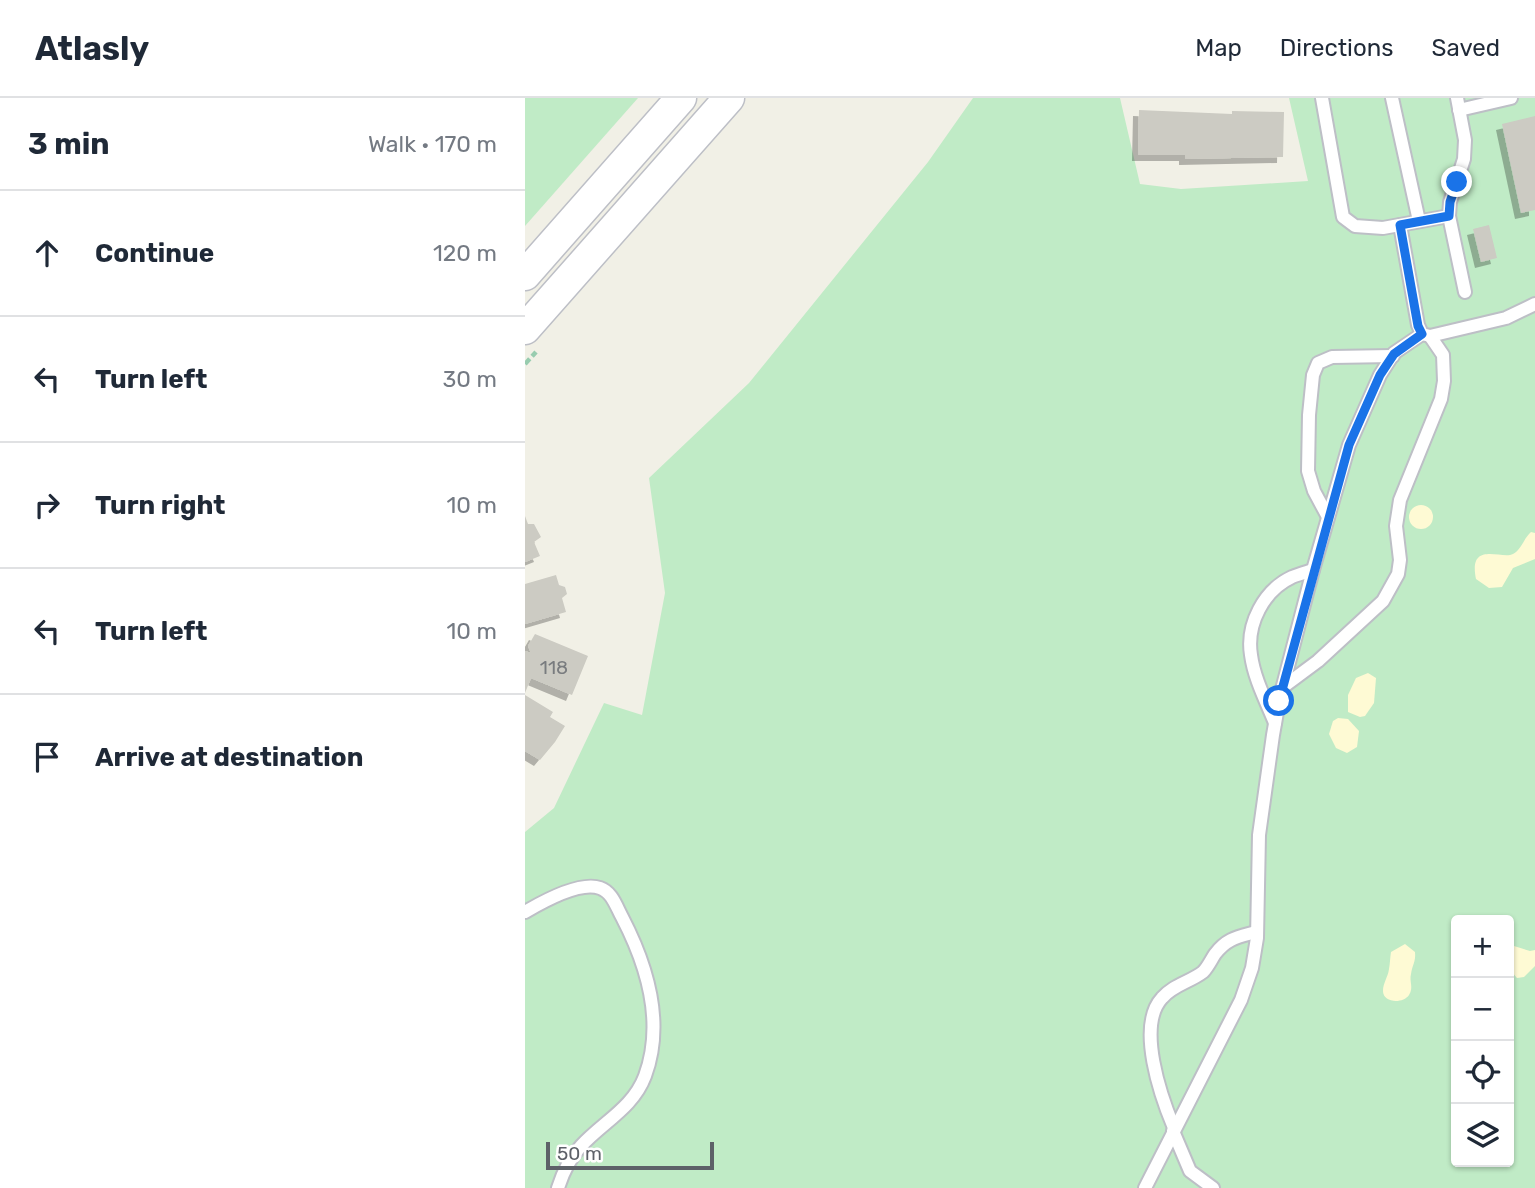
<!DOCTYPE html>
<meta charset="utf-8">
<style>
:root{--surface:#fff;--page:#f2f2f3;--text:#1f2937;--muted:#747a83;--line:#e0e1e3}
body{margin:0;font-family:Rubik,sans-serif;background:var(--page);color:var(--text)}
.controls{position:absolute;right:21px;bottom:21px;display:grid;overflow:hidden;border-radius:7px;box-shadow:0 2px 5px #0004}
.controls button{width:63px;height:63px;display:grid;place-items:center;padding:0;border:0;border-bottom:2px solid var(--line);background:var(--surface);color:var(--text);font:35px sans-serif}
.scale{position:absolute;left:21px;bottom:18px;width:168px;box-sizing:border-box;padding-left:7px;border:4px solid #5d6168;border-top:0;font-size:19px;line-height:24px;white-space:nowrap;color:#5d6168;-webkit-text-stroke:5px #fff;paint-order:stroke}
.stop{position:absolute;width:21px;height:21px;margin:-16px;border:5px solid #1a73e8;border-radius:50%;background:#fff}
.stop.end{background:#1a73e8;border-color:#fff;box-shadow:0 2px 7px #0008}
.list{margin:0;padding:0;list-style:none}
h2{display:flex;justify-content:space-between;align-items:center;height:91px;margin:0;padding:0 28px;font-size:30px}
h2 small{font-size:23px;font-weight:400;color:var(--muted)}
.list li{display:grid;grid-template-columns:46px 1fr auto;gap:21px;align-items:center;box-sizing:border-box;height:126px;padding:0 28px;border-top:2px solid var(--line)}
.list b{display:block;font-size:26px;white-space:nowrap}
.list em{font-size:23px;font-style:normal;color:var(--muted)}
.icon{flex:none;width:38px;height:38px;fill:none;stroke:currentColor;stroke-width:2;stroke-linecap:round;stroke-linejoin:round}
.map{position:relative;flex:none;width:1010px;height:1090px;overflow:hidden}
header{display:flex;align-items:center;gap:42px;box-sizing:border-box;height:98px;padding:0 35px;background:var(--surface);border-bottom:2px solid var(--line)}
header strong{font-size:33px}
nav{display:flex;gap:38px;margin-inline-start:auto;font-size:24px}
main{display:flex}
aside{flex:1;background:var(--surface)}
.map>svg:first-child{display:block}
.green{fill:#c0ebc6;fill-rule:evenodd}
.sand{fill:#fefad4}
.building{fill:#cccbc3;filter:url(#shadow)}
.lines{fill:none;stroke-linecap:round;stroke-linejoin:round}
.service-casing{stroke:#bdbfc6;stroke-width:16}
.tertiary-casing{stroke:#bdbfc6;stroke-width:33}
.path{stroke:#98ccaf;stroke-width:4.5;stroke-dasharray:7 3.5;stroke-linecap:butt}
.service{stroke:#fff;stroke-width:12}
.tertiary{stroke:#fff;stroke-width:30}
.route{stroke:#1a73e8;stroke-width:9}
.labels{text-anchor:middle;stroke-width:6;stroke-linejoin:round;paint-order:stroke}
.number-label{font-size:19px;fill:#797c7f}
</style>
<header>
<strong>Atlasly</strong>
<nav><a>Map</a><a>Directions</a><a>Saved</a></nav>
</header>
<main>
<aside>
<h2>3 min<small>Walk · 170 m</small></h2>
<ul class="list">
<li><svg class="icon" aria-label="ahead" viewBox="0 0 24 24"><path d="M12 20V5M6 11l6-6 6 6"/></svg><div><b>Continue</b></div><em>120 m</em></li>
<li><svg class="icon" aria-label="left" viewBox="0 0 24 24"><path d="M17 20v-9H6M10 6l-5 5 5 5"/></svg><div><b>Turn left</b></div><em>30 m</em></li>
<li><svg class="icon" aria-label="right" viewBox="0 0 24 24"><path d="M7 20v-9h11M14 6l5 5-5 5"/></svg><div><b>Turn right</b></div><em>10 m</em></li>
<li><svg class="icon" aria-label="left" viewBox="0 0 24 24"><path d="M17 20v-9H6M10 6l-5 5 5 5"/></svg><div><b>Turn left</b></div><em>10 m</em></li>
<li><svg class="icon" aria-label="arrive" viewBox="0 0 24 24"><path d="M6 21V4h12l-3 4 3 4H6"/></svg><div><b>Arrive at destination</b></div></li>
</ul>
</aside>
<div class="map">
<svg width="1010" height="1090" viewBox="0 0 1010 1090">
<defs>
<filter id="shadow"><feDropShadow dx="-6" dy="6" stdDeviation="0" flood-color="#0004"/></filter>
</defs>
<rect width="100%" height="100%" fill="#f1f0e6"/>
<!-- green -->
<g class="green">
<polygon points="0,0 113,0 0,128"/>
<path d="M448 0H595L615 86 656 91 783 83 764 0H1010V1090H0V734L29 710 79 605 117 617 140 495 124 380 224 285 403 64ZM931 822H984V1064H931Z"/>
</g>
<!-- sand -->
<g class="sand">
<circle cx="896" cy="419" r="12"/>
<path d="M1006 434 1010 435V461L988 470 977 489 964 490 951 481C943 442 977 462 988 456 996 452 999 440 1006 434Z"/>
<polygon points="843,575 851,580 849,605 840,618 835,619 823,614 823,597 831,580"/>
<polygon points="813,620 823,621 834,633 832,649 822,655 811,650 804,636 808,623"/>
<path d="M880 846 890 854C891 864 887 867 886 876 884 884 889 889 884 897 878 906 858 905 858 893 858 885 863 879 864 871 865 866 865 860 866 854Z"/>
<path d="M989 848 1005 853 1010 852V868L999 879 992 880C984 873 984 859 984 849Z"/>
</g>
<!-- building -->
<g class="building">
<polygon points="614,12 707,16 707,13 759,14 758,59 660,61 660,57 613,57"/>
<polygon points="1010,18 1010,112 996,115 977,26"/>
<polygon points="964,127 972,160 956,164 948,131"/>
<polygon points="0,418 3,426 9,426 16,439 9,444 15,458 0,464"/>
<polygon points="31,477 34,487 40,489 42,496 37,500 41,514 0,526 0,486"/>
<polygon points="10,536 63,558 47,597 6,580 0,595 0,553 6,555 3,548"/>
<polygon points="0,597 28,614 25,619 40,628 30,644 15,662 0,653"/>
</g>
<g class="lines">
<!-- service casing -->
<g class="service-casing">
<g id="service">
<polyline points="797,0 818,119 830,128 858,130 924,118"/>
<polyline points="867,0 894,123"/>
<polyline points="932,0 940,42 939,61 925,104 924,118 940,194"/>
<polyline points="934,12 986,0"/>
<polyline points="875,127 893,227 897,236 905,238 981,220 1010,206"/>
<polyline points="803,419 789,393 783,373 784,317 788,277 793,265 807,259 868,258"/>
<polyline points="758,589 793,563 858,503 873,476 875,462 871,428 875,402 916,301 919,283 918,257 905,238"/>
<path d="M750 625C741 603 729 580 726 557 721 526 739 492 767 479 774 476 782 474 788 472"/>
<path d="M0 814C17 804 55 783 75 790 87 794 91 808 97 819 122 867 140 924 120 978 108 1010 78 1024 56 1048 44 1061 38 1074 33 1090"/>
<path d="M649 1030C636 999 611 928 637 900 648 887 665 884 678 874 683 869 686 862 690 856 702 840 713 839 731 834"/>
<polyline points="648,1033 665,1073 688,1090"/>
<polyline points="620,1090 716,902 727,870 732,840 734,737 748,637 754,603 788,472 824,347 855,277 869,255 897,236"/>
</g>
</g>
<!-- tertiary casing -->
<g class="tertiary-casing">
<g id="tertiary">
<polyline points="0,177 156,0"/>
<polyline points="0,231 204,0"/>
</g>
</g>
<!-- path -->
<polyline class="path" points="0,266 11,254"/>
<!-- service -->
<use href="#service" class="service"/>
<!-- tertiary -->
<use href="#tertiary" class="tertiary"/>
</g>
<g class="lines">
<!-- route -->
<polyline class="route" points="754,603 824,347 855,277 869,256 897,236 893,228 875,127 924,118 925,104 932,84"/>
</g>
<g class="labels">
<!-- number labels -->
<g class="number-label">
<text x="29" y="576">118</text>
</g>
</g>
</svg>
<div class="controls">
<button>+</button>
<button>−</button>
<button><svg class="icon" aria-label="locate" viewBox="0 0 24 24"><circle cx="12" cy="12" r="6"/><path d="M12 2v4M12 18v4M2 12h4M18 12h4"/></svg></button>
<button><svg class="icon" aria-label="layers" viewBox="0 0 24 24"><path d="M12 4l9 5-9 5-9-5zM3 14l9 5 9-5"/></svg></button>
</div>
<div class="scale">50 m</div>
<div class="stop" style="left:754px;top:603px"></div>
<div class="stop end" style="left:932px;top:84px"></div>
</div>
</main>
